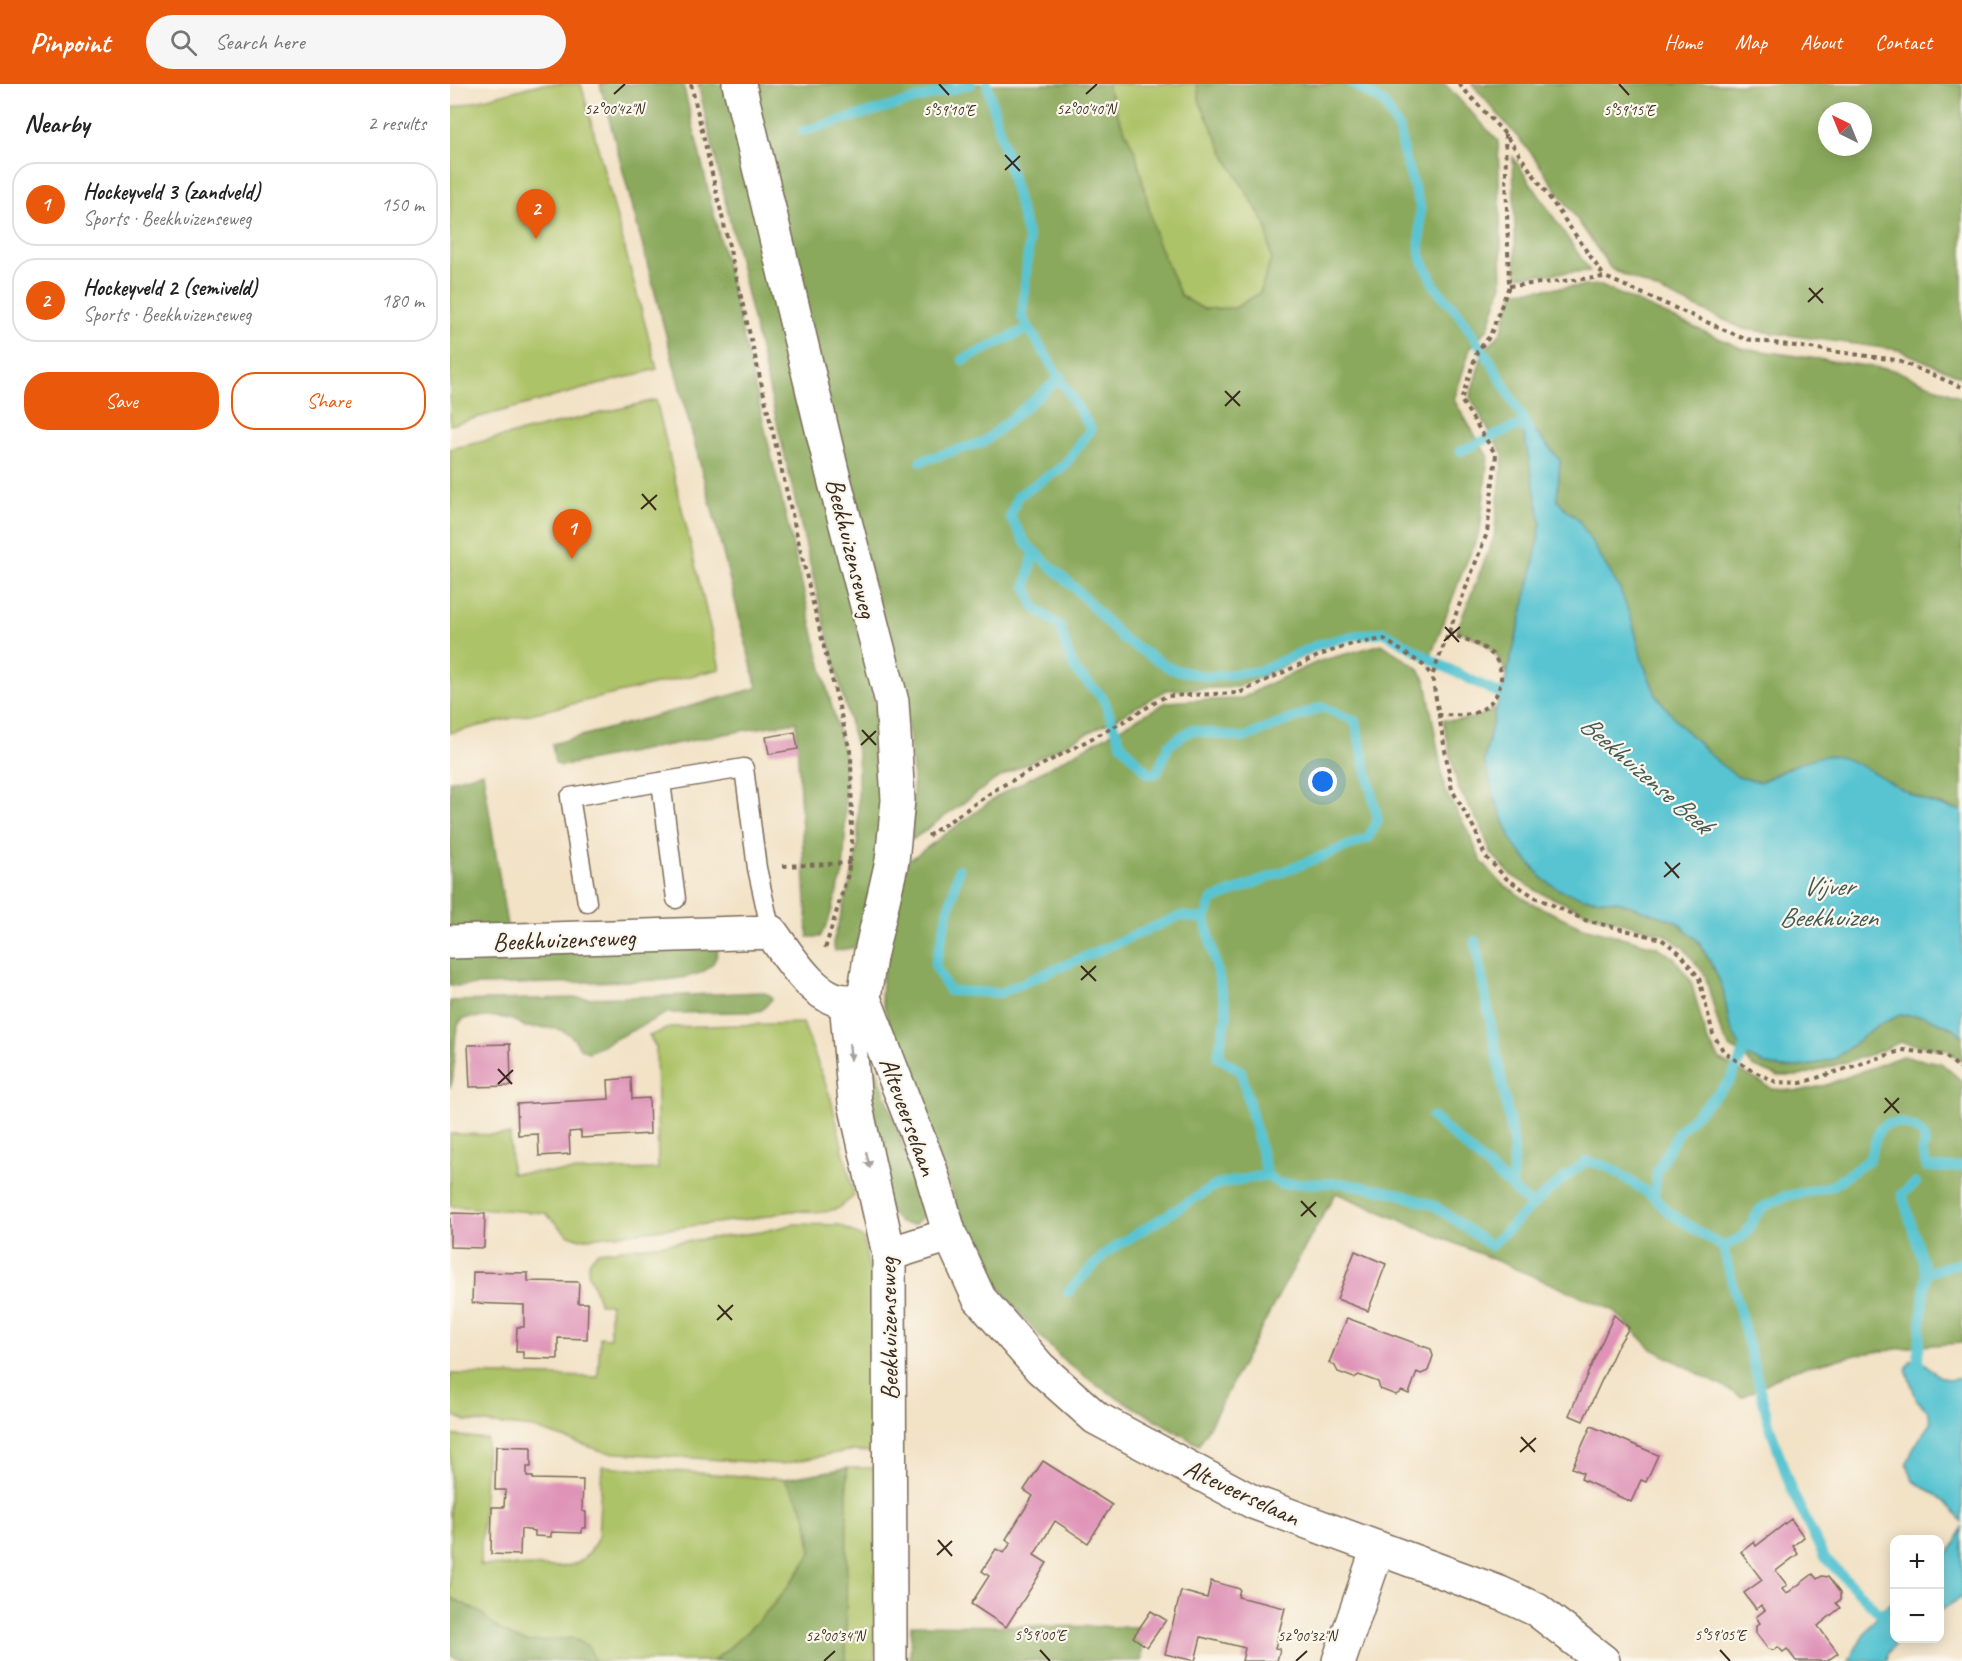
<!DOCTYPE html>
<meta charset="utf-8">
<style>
:root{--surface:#fff;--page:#f6f6f6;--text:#222;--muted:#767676;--line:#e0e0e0;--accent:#ea580c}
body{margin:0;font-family:Caveat,sans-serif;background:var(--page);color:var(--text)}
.controls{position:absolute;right:18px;bottom:18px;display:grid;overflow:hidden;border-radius:12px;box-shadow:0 3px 15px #0003}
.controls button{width:54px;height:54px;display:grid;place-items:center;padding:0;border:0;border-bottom:2px solid var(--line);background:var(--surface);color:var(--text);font:30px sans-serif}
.compass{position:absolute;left:1368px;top:18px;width:54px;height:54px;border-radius:50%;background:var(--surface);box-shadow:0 3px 15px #0003;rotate:317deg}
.you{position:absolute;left:873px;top:698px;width:21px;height:21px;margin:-15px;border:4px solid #fff;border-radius:50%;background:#1a73e8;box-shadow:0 0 0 9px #1a73e833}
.badge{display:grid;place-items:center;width:39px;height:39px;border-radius:50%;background:var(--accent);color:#fff;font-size:20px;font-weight:700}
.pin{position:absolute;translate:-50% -50px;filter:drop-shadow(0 2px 3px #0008)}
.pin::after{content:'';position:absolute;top:32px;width:21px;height:18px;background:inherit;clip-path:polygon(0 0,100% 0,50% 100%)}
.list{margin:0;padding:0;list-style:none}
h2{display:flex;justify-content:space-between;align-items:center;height:78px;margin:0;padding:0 24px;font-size:26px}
h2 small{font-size:20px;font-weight:400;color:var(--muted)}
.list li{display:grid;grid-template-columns:39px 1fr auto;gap:18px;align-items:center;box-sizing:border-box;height:84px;margin:0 12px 12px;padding:0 12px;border:2px solid var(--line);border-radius:24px}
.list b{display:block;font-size:22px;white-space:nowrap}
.list p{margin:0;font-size:20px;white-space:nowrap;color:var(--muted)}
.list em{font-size:20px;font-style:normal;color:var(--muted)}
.actions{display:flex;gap:12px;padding:18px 24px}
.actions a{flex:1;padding:14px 0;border:2px solid var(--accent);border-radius:24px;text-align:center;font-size:21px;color:var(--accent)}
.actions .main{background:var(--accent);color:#fff}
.icon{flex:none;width:33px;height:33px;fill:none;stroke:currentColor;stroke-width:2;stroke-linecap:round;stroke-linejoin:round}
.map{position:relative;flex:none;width:1512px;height:1577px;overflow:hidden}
header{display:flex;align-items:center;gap:36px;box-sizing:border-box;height:84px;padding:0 30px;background:var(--accent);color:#fff}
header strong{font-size:28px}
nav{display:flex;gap:33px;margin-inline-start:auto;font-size:21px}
.search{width:420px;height:54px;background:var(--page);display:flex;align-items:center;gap:15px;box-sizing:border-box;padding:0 21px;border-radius:33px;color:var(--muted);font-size:22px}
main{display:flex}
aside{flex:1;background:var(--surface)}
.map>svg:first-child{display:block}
.green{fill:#adc368;stroke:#747643;stroke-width:1.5}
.forest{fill:#8aa95c;stroke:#626a3d;stroke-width:1.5;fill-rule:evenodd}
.water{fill:#58c4d1;stroke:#4a7778;stroke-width:1.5}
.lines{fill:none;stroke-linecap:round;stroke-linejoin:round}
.stream{stroke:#58c4d1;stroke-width:10}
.building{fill:#df93b7}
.lane-casing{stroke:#7b6a59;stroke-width:21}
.street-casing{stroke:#7b6a59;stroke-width:36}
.path{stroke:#7b6a59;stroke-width:4;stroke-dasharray:4.5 4.5;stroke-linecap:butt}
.lane{stroke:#fff;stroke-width:18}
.street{stroke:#fff;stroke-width:33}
.oneway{fill:#a79f9a}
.ticks{fill:none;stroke:#3b2a1e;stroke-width:2}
.labels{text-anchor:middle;stroke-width:4.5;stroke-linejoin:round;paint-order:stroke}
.street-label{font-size:26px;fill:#3b2a1e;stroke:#fbf7ec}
.water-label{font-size:27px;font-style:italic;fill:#445854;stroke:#fbf7ec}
.ticks-label{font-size:15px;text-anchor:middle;fill:#3b2a1e;stroke:#fbf7ec;stroke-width:4.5;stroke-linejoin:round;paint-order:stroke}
</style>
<header>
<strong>Pinpoint</strong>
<div class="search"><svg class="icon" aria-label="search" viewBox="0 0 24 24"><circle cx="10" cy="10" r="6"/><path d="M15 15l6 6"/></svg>Search here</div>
<nav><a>Home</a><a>Map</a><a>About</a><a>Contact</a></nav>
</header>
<main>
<aside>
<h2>Nearby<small>2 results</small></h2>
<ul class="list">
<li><span class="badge">1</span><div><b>Hockeyveld 3 (zandveld)</b><p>Sports · Beekhuizenseweg</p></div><em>150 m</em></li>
<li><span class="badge">2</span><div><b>Hockeyveld 2 (semiveld)</b><p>Sports · Beekhuizenseweg</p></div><em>180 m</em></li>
</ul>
<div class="actions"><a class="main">Save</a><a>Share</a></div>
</aside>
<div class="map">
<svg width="1512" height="1577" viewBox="0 0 1512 1577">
<rect width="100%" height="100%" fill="#fbf7ec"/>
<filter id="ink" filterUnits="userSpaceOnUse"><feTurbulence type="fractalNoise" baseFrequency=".0167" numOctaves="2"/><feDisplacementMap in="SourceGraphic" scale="12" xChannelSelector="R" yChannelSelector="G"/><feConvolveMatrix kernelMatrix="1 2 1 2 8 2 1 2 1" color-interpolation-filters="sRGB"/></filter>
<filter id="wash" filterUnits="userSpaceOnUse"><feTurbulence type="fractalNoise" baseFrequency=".008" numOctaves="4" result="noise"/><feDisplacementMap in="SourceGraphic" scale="24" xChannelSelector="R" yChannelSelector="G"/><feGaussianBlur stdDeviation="1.35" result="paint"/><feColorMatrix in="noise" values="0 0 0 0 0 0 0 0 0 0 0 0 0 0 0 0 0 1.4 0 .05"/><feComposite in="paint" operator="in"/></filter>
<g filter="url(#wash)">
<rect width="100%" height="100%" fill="#f2e2c6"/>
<!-- green -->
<g class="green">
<polygon points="90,0 131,0 207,285 0,341 0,24"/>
<polygon points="659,0 747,0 750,19 778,77 816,141 821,175 810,209 785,224 753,225 731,212 706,157 686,70 668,32 658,4"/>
<polygon points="206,316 270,585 0,649 0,365"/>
<polygon points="353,939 381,1015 404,1112 389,1124 375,1128 341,1127 307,1134 130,1155 117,1150 95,1129 0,1122 0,1050 60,1051 61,1089 208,1085 206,963 199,952 221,943"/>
<path d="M344 1140 390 1141 413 1154 424 1213 428 1368 397 1367 332 1380 155 1368 83 1344 16 1337 0 1330V1290L148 1293 150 1253 160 1254V1220H149C147 1200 126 1185 148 1168L311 1148Z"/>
<polygon points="0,1351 37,1355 30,1481 111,1483 128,1479 140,1468 148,1453 152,1382 334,1395 347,1412 356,1429 361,1470 341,1500 315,1530 291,1555 263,1577 147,1577 144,1576 139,1563 123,1554 78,1558 66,1555 44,1542 31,1529 0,1513"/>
<polygon points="397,1384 428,1384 425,1577 396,1577"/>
</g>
<!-- forest -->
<g class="forest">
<polygon points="150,0 233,0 373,589 395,673 395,755 393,789 378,838 370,853 358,853 346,638 296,646 111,682 105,679 102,660 307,604 264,433"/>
<polygon points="248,0 275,0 426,623 433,716 429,779 406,863 385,867 383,858 402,792 408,760 408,671 367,510"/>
<polygon points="303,0 659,0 658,4 668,32 686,70 707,157 731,212 753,225 785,224 810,209 821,175 816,141 778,77 750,19 747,0 995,0 1048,57 1052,201 1038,244 1021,262 1004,316 1038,373 1030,447 1012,489 979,577 935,551 903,555 869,565 789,603 716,606 665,635 545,696 462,756 463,687 459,649"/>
<path d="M1022 0H1512V293L1449 266 1294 245 1161 185 1082 70ZM1377 27H1413V63H1377Z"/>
<polygon points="1063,73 1140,187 1066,192"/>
<path d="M1149 201 1291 264 1444 286 1512 314V727L1476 717 1446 703 1340 683 1310 698 1288 693 1270 680 1230 641 1206 611 1192 576 1184 544 1128 435 1116 426 1107 415 1110 376 1071 331 1091 439 1082 489 1057 591C1045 561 1034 558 1007 546L1044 453 1053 371 1020 313 1033 268 1051 249 1064 207Z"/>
<path d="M932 560 968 584 976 597 995 707 1019 749 1031 777 1053 801 1081 819 1130 842 1208 863 1225 875 1241 897 1256 953 1270 976 1323 1005 1349 1007 1376 1001 1452 972 1491 979 1512 997V1259L1469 1262 1411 1270 1342 1286 1292 1313 1202 1265 1163 1226 886 1109C837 1191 795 1277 749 1361L648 1302 611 1274 577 1238 544 1196 522 1164 437 933 431 912 434 876 457 778 548 712 717 618 748 616 791 615 814 602 870 577Z"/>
<path d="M1046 624 1034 677 1134 814 1167 817 1227 838 1248 857 1265 886 1273 905 1279 939 1315 980 1332 984 1357 982 1386 974 1425 943 1450 931 1474 932 1505 945 1512 952V977L1497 966 1450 958 1425 969 1350 992H1327L1302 982 1293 970 1279 963 1270 946 1255 891 1233 863 1214 850 1138 829 1088 808 1061 791 1041 769 1031 743 1008 704 993 636C1014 637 1028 635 1046 624Z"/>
<polygon points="33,688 58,848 0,850 0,697"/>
<path d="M268 865C265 892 238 893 216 896L0 902V867Z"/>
<path d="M311 908 320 911 322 915 312 926 303 928 217 929 139 968C126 965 130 960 122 953 109 941 91 944 75 943 64 934 51 932 36 933 29 934 19 933 13 935 0 943 8 988 0 1004V917L215 912Z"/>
<polygon points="417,974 427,986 460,1082 478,1119 475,1130 464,1141 450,1139 440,1128 421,1058"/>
<path d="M397 1384 396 1577H263C297 1550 328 1520 352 1483 355 1479 360 1473 361 1467 362 1439 351 1417 334 1395Z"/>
<polygon points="0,1513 31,1529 44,1542 66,1555 78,1558 123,1554 139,1563 144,1576 147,1577 19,1577 0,1572"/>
<polygon points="461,1541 692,1543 692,1577 460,1577"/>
</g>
<!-- water -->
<g class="water">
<path d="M1070 330 1110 376 1107 415 1116 426 1128 435 1170 505 1184 544 1192 576 1206 611 1230 641 1270 680 1288 693 1310 698C1328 690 1355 674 1375 672 1404 669 1447 707 1476 717 1487 722 1500 724 1512 727V952L1505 945 1474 932 1450 931 1425 943 1386 974 1357 982 1332 984 1315 980 1293 970 1279 939 1273 905 1265 886 1248 857 1227 838 1167 817 1134 814 1110 806 1094 796 1064 761 1046 718 1034 677 1046 624 1057 591 1082 489 1091 439Z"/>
<path d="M1468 1274 1489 1292 1500 1296 1512 1294V1439C1497 1416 1487 1410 1463 1397L1457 1379 1464 1363 1481 1338 1478 1327 1467 1316 1456 1286 1460 1277Z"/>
<polygon points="1512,1443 1512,1513 1490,1527 1490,1478 1505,1461"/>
<path d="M1444 1515V1554L1448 1555 1438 1570 1437 1577H1399C1411 1553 1424 1533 1444 1515Z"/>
</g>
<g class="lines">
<!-- stream -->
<g class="stream">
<polyline points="537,0 579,158 572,233 641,345 614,382 568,412 560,433 577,461 628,507 672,554 721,585 759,593 810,587 867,561 902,552 934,548 991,581 1064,617"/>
<polyline points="902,0 934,19 950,47 954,71 970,122 970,171 985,203 1008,229 1041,278 1077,342"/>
<polyline points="353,47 521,0"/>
<polyline points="513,276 579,244"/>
<polyline points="1011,367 1064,343 1073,342 1079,346"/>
<polyline points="471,377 534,358 611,293"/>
<path d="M584 468 576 502 585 524 611 543 616 564 625 586 653 614 671 660 699 690 707 689 719 661 741 646 793 654 872 623 905 637 928 736 918 754 762 816 755 835 777 929 768 973 791 987 817 1091 829 1100 891 1099 946 1109 985 1122 1041 1162C1071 1132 1101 1102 1137 1077L1159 1083 1204 1113"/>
<polyline points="509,785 485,881 499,907 550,909 730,832 755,835"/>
<polyline points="1025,857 1064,1061 1062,1104 1081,1121"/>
<polyline points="1295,956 1293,970 1280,997 1229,1047 1207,1087 1204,1113 1218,1128 1273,1163 1295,1151 1310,1125 1333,1113 1382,1102 1419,1076 1429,1046 1437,1040 1451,1039 1465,1044 1474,1052 1475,1060 1472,1067 1477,1083 1496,1084 1512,1082"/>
<polyline points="982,1033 1062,1104"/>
<polyline points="1466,1099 1452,1110 1476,1189"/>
<polyline points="1273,1163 1319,1340 1341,1405 1374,1473 1429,1529 1444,1526"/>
<polyline points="618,1208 657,1168 768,1100 817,1091"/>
<polyline points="1471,1287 1468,1274 1476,1189 1512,1178"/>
</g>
</g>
<g id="blocks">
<!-- building -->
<g class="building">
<polygon points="345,648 348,665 319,670 316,653"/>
<polygon points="60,960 61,1002 20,1003 18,961"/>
<polygon points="181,994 182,1015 199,1014 200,1050 131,1054 131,1047 119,1048 120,1070 89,1072 88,1050 68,1051 67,1020 159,1015 158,996"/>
<polygon points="0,1129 35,1130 34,1164 0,1163"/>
<polygon points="905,1167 936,1180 918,1227 887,1215"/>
<polygon points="23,1188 78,1189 78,1197 129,1198 128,1219 138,1219 137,1255 108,1254 108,1275 73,1274 73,1268 66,1268 67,1243 74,1243 74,1221 22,1219"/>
<polygon points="1164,1231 1179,1244 1167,1263 1133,1337 1119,1331"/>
<polygon points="897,1234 981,1265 983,1272 978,1287 971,1290 967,1288 959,1310 952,1307 946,1311 930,1305 928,1298 909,1291 904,1294 888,1288 885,1282 879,1279"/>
<polygon points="1141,1342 1208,1371 1196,1398 1191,1396 1181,1418 1131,1395 1133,1389 1122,1384"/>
<polygon points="46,1362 81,1363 81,1383 77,1383 77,1393 83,1393 83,1395 133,1396 132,1427 136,1428 136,1444 132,1444 132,1449 101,1448 101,1453 85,1452 85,1447 71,1445 70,1471 41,1470 42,1423 54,1423 55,1406 45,1406"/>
<polygon points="593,1377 662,1421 638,1459 605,1437 584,1471 597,1479 556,1543 521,1520 539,1492 532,1487 546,1465 554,1469 561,1459 556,1455 583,1412 574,1406"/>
<polygon points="1341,1435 1354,1453 1343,1462 1348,1470 1326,1487 1337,1501 1332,1505 1336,1510 1363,1490 1367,1495 1372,1492 1378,1493 1390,1509 1390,1516 1386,1519 1390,1524 1368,1542 1388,1569 1377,1577 1346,1577 1337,1565 1333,1568 1328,1563 1324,1566 1318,1565 1306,1549 1306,1542 1310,1539 1306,1533 1315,1526 1311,1521 1306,1525 1294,1509 1312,1496 1291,1468 1304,1458 1306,1462"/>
<polygon points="761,1497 790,1505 788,1513 835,1524 825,1564 830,1565 827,1577 792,1577 795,1564 751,1553 745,1577 715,1570 731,1507 757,1514"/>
<polygon points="701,1527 716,1536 697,1563 683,1553"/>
</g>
</g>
</g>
<g filter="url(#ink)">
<use href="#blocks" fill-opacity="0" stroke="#7b6a59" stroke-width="1.5"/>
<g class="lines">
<!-- lane casing -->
<g class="lane-casing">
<g id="lane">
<polyline points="211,698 226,815"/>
<polyline points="137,818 120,713 294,684 307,784 321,848"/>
</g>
</g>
<!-- street casing -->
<g class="street-casing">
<g id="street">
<polyline points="289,0 382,387 442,618 448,716 442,777 420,873 414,914"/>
<path d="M0 858 321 848C338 871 364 916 396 917 401 918 409 915 414 914"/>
<polyline points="414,914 480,1084 500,1151 529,1214 590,1284 646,1334 803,1418 1050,1509 1087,1526 1153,1577"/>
<polyline points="396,917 405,1019 439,1170 440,1577"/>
<polyline points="439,1170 500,1151"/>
<polyline points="889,1577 928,1464"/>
</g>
</g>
<!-- path -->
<g class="path">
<polyline points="241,0 361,511 401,671 402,757 398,790 375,865"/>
<polyline points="1009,0 1055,50 1154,192"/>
<polyline points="1055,50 1059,202 1040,252 1027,268 1011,316 1046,371 1037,449 982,592 1002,706 1025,746 1035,772 1057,795 1085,813 1135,836 1211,855 1230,869 1249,894 1263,950 1274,968 1299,985 1326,998 1351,999 1453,966 1494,971 1512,986"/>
<polyline points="1059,202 1155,193 1295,255 1446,276 1512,303"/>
<path d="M988 631C1001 631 1017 633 1029 627 1053 615 1060 583 1037 566 1025 558 1011 554 998 549"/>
<polyline points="478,752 548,704 671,639 716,612 789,609 870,571 902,560 934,555 973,581 981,591"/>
<polyline points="333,782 400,779"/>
</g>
<!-- lane -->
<use href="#lane" class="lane"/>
<!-- street -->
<use href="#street" class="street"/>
</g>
<!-- one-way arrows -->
<defs><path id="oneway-solid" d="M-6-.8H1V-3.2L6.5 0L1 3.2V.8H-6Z" transform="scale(1.5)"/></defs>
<g class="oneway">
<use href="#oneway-solid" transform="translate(400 968) rotate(85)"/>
<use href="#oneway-solid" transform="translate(418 1076) rotate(77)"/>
</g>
</g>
<!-- ticks -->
<path class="ticks" d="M489 0 499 11M1169 0 1179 11M164 10 175 0M636 10 647 0M555 71 570 87M555 86 570 72M1359 204 1373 219M1358 218 1373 204M775 307 790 322M775 322 790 307M192 410 206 426M191 425 207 411M995 543 1009 558M994 557 1010 543M412 646 426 661M411 661 426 647M1215 778 1229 794M1214 793 1230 779M631 882 646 897M631 896 646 882M48 985 62 1000M48 1000 63 986M1435 1014 1449 1029M1434 1029 1449 1014M851 1117 866 1133M851 1132 866 1118M268 1221 282 1236M267 1236 283 1221M1071 1353 1085 1368M1070 1368 1086 1354M488 1456 502 1472M487 1471 502 1457M590 1566 600 1577M1270 1566 1280 1577M374 1577 385 1567M846 1577 857 1567"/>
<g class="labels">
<!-- street labels -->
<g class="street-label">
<text transform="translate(402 464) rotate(76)" y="9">Beekhuizenseweg</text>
<text transform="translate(114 855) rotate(-2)" y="9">Beekhuizenseweg</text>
<text transform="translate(459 1032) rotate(70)" y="9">Alteveerselaan</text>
<text transform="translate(438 1245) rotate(-91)" y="9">Beekhuizenseweg</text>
<text transform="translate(792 1408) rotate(25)" y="9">Alteveerselaan</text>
</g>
<!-- water labels -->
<g class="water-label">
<text transform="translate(1196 690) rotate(41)" y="9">Beekhuizense Beek</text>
<text x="1378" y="811">Vijver<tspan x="1378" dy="31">Beekhuizen</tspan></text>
</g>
</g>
<g class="ticks-label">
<text x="164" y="30">52°00'42"N</text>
<text x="636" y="30">52°00'40"N</text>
<text x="499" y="31">5°59'10"E</text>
<text x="1179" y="31">5°59'15"E</text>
<text x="590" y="1556">5°59'00"E</text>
<text x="1270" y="1556">5°59'05"E</text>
<text x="385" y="1557">52°00'34"N</text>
<text x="857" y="1557">52°00'32"N</text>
</g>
</svg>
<div class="controls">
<button>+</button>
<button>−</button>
</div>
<svg class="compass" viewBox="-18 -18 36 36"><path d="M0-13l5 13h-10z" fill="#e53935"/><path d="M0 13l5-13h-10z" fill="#767676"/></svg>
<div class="you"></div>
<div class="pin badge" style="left:122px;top:475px">1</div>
<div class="pin badge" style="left:86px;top:155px">2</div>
</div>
</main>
